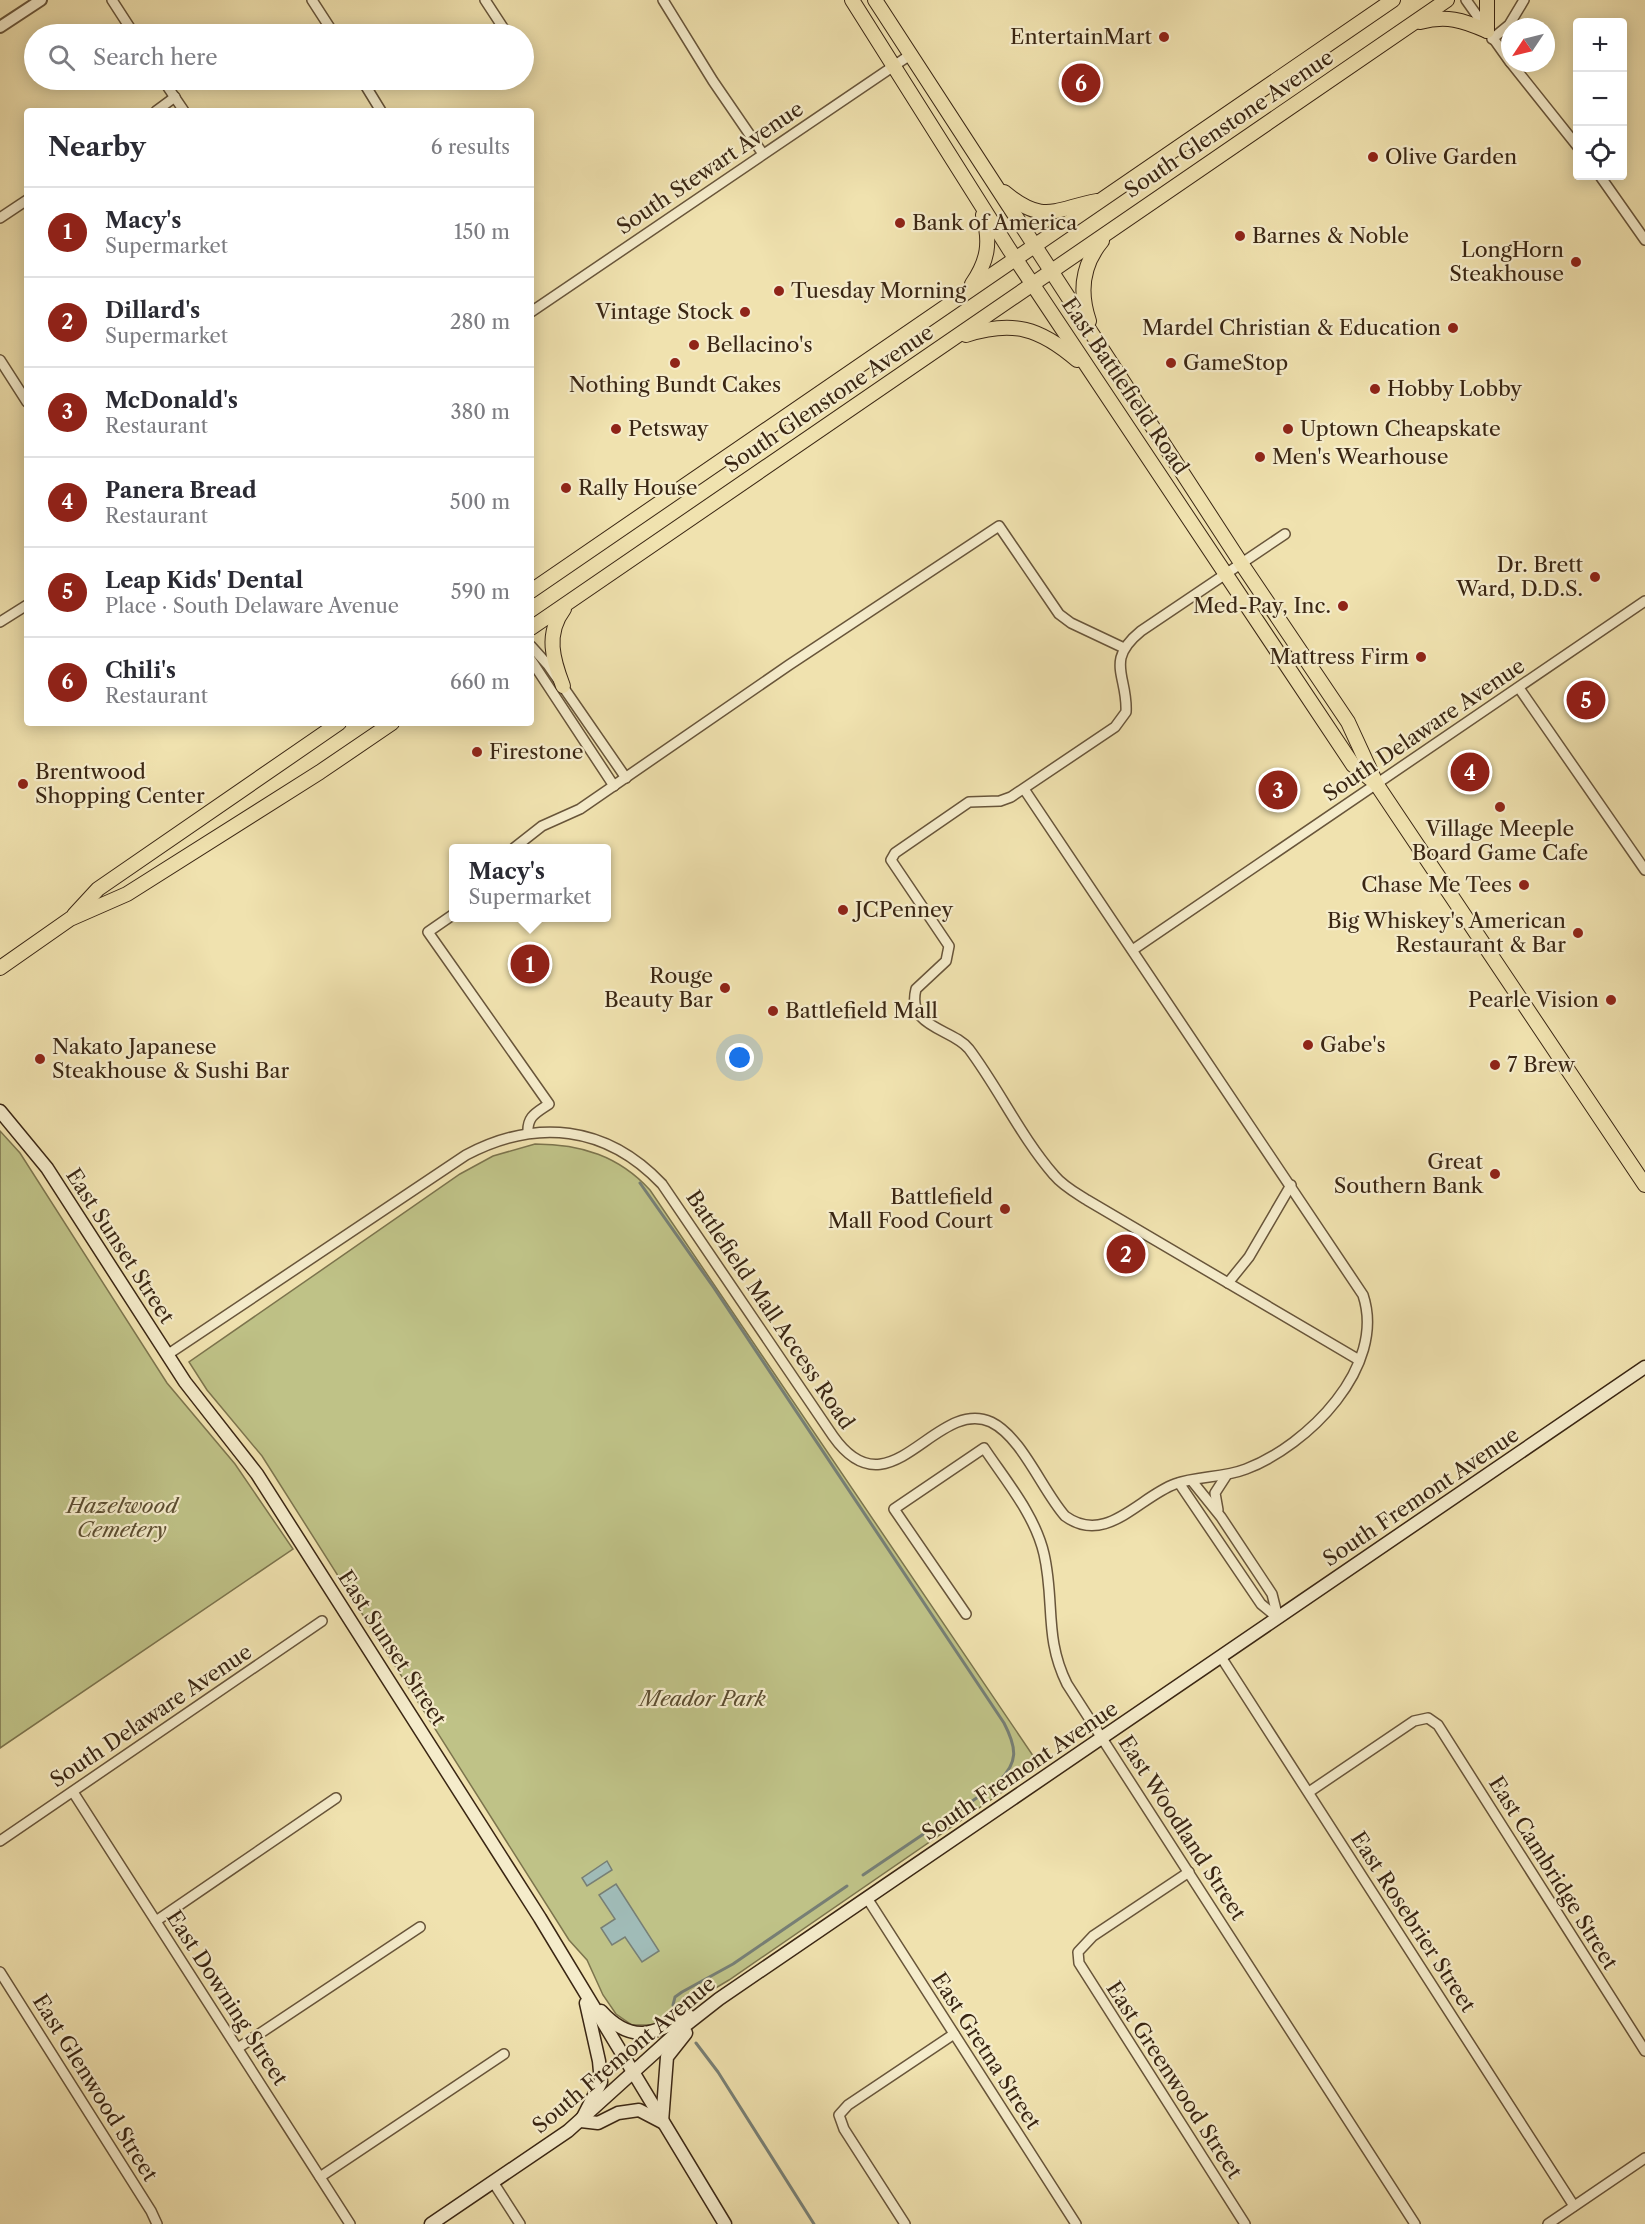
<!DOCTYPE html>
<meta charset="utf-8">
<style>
:root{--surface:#fff;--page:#f2f2f3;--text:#2b2b33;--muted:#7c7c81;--line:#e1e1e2;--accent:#8f2418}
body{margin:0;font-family:"Libre Caslon Text",serif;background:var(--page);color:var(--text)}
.controls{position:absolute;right:18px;top:18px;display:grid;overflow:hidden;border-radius:6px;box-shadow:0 3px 15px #0003}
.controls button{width:54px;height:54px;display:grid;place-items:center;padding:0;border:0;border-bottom:2px solid var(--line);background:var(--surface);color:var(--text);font:30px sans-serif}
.compass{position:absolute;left:1501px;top:18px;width:54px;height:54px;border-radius:50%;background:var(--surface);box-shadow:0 3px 15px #0003;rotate:235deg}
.you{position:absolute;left:740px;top:1058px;width:21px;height:21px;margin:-15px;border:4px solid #fff;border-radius:50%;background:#1a73e8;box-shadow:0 0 0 9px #1a73e833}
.badge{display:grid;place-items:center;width:39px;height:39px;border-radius:50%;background:var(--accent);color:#fff;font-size:20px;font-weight:700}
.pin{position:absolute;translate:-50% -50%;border:3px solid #fff;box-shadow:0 2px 6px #0006}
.popup{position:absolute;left:449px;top:844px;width:162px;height:78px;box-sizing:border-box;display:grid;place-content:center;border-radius:6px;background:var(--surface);filter:drop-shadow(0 2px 4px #0005);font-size:20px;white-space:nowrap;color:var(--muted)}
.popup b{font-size:22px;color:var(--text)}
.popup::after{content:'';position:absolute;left:50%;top:100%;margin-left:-12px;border:12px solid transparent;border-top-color:var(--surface)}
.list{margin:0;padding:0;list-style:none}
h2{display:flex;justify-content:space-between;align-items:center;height:78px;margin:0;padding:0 24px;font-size:26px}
h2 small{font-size:20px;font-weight:400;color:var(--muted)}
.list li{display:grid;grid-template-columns:39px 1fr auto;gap:18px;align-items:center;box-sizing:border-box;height:90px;padding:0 24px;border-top:2px solid var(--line)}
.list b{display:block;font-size:22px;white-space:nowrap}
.list p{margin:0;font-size:20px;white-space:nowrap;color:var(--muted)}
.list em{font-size:20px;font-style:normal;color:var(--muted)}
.icon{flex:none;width:33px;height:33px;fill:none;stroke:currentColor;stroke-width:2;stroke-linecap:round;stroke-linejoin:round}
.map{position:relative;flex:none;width:1645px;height:2224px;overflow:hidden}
.search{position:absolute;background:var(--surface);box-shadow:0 3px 15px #0003;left:24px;top:24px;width:510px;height:66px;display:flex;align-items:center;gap:15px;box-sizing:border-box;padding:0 21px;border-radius:33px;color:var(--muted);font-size:22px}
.panel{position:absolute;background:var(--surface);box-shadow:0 3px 15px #0003;left:24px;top:108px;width:510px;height:618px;border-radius:6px}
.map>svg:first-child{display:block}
.green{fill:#bfc287;stroke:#7c744d;stroke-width:1.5}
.water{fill:#a0bbb7;stroke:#777f75;stroke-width:1.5}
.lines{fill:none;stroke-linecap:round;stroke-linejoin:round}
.stream{stroke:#777f75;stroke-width:3}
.minor-casing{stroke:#68553a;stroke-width:12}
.tertiary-casing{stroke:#68553a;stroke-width:14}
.secondary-casing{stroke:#3a2613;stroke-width:15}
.primary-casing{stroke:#3a2613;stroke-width:16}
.minor{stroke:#f5eccb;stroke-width:9}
.tertiary{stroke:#f5eccb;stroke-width:10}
.secondary{stroke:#f5eccb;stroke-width:12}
.primary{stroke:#f0e2af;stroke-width:14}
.poi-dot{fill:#8f2418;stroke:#f5eccb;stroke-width:2}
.labels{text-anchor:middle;stroke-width:4.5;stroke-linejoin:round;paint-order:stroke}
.poi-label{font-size:21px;fill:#3a2613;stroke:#f5eccb;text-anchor:start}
.street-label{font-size:21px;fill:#3a2613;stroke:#f5eccb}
.park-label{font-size:21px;font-style:italic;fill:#5b4d30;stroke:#f5eccb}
</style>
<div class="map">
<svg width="1645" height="2224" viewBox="0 0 1645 2224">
<rect width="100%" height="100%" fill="#f0e2af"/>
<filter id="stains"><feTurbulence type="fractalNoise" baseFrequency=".00333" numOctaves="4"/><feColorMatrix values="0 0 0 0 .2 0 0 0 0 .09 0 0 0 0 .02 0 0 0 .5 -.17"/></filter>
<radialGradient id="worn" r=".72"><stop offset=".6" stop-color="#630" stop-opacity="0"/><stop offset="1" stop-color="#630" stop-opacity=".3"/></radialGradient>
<!-- green -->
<g class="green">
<polygon points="0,1131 20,1153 167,1383 235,1464 293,1549 0,1748"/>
<path d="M535 1144C581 1144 619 1156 650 1190L1040 1766 729 1980 654 2025H632L616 2014 603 1995 587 1960 569 1940 262 1456 207 1390 189 1362 460 1174 493 1156Z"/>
</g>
<!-- water -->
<g class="water">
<polygon points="607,1861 612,1870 587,1886 582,1878"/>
<polygon points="616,1884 659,1951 642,1962 625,1937 612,1945 601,1928 615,1919 599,1895"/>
</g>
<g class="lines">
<!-- stream -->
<g class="stream">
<path d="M640 1183 714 1288 1004 1723C1017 1748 1019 1763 997 1783"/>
<polyline points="863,1875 984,1793"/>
<polyline points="673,2005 675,1997 682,1992 733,1964 847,1886"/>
<polyline points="696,2043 718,2072 814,2224"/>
</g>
<!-- minor casing -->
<g class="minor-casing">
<g id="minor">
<polyline points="112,0 134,34"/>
<polyline points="312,0 334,34"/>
<polyline points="485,0 504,29"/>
<polyline points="663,0 713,81 763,154"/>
<polyline points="1466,0 1510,62"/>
<polyline points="1492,39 1509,25 1524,0"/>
<polyline points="1511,63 1578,147"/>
<polyline points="163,80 184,111"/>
<polyline points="362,80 381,111"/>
<polyline points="156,111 175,97"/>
<polyline points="1600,176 1645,240"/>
<polyline points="0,218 27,200"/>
<polyline points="531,312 910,55"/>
<polyline points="0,360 27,402"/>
<path d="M1285 534 1141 631C1104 661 1128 676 1126 712L1115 727 1011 797 1000 801 969 802 895 853 891 860 949 946 946 961 916 989C906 1028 952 1028 969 1049 999 1089 1021 1137 1054 1175 1063 1186 1076 1193 1087 1200L1359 1360"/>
<polyline points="0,622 27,605"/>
<polyline points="531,646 548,665 626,778"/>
<polyline points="531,660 614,786"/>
<polyline points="1519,688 1645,870"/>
<polyline points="514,848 542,826 580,809 789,665 999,526 1059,614 1071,623 1124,648"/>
<path d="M454 914 428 932 549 1104C536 1113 527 1116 528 1133"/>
<polyline points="1134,949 1645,601"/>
<polyline points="1228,1283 1249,1257 1291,1185"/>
<path d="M167 1355 466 1155C536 1118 606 1125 662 1184L833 1436C890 1517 935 1397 991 1422 1022 1437 1042 1490 1065 1516 1106 1546 1139 1497 1175 1484 1197 1476 1223 1478 1246 1469 1307 1446 1387 1367 1363 1295L1024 789"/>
<polyline points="1192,1481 1221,1517 1272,1594 1278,1618"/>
<polyline points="1179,1483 1261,1604 1278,1618"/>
<polyline points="1218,1510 1215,1493 1226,1476"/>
<path d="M966 1614 894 1509 984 1448C1006 1481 1035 1515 1044 1554 1055 1602 1044 1638 1067 1684L1415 2224"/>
<polyline points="1221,1657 1574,2206"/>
<polyline points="73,1792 350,2224"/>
<polyline points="1309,1792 1414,1721 1428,1718 1438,1725 1645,2051"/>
<polyline points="0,1841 322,1621"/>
<polyline points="1189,1872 1093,1936 1078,1952 1079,1963 1245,2224"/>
<polyline points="867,1898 1076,2224"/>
<polyline points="156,1921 336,1798"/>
<polyline points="0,1972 151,2211 157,2224"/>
<polyline points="238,2048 420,1927"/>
<polyline points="320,2177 504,2054"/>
<polyline points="493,2182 520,2224"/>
<polyline points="905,2224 844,2129 839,2115 848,2105 954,2034"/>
<polyline points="1548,2224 1645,2158"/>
</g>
</g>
<!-- tertiary casing -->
<g class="tertiary-casing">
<polyline id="tertiary" points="0,27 41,0"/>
</g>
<!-- secondary casing -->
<g class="secondary-casing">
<g id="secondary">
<polyline points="0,1111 47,1168 185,1382 257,1474 540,1918 725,2224"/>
<polyline points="586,2003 599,2061 601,2082 581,2121 598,2123 618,2113 639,2110 662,2122 667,2057 686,2033"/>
<path d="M601 2011C631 2044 654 2035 688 2015"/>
<polyline points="431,2224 568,2131 682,2028 719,1999 1645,1367"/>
</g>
</g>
<!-- primary casing -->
<g class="primary-casing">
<g id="primary">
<polyline points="852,0 1009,249 1353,765 1373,781"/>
<polyline points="875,0 1241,563 1348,722 1377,785 1645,1185"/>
<path d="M1420 22C1446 15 1463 20 1487 31"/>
<polyline points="1487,31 1487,0"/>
<path d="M1004 192C1044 225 1054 209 1097 201"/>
<path d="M972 284C988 261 991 242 983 215"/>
<path d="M1089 321C1079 292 1082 265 1102 241"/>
<path d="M966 335C1013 320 1040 328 1077 360"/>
<polyline points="531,591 1393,0"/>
<polyline points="531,628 1447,0"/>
<path d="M563 686C553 660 545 634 564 609"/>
<polyline points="74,915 98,889 339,723"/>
<polyline points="0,968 70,919 127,894 320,772 392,723"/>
</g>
</g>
<!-- minor -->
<use href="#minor" class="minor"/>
<!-- tertiary -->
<use href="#tertiary" class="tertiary"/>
<!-- secondary -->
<use href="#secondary" class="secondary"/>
<!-- primary -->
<use href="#primary" class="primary"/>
</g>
<!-- markers -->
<g class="poi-dot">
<circle cx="1164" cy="37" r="6"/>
<circle cx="1373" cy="157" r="6"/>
<circle cx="900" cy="223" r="6"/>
<circle cx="1240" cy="236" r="6"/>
<circle cx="1576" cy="262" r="6"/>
<circle cx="779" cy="291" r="6"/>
<circle cx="745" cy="312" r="6"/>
<circle cx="1453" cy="328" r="6"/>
<circle cx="694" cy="345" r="6"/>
<circle cx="675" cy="363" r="6"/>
<circle cx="1171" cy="363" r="6"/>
<circle cx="1375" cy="389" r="6"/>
<circle cx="616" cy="429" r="6"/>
<circle cx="1288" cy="429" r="6"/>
<circle cx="1260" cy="457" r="6"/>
<circle cx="566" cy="488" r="6"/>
<circle cx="1595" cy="577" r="6"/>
<circle cx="1343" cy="606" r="6"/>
<circle cx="1421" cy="657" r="6"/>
<circle cx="477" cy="752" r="6"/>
<circle cx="23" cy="784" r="6"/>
<circle cx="1500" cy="807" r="6"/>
<circle cx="1524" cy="885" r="6"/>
<circle cx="843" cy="910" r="6"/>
<circle cx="1578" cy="933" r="6"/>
<circle cx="725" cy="988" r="6"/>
<circle cx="1611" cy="1000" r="6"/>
<circle cx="773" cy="1011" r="6"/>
<circle cx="1308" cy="1045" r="6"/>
<circle cx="40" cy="1059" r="6"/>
<circle cx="1495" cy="1065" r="6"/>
<circle cx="1495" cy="1174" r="6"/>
<circle cx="1005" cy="1209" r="6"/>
</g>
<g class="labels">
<!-- poi labels -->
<g class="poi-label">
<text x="1152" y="44" text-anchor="end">EntertainMart</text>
<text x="1385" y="164">Olive Garden</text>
<text x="912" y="230">Bank of America</text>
<text x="1252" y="243">Barnes &amp; Noble</text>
<text x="1564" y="257" text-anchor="end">LongHorn<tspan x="1564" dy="24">Steakhouse</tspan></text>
<text x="791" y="298">Tuesday Morning</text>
<text x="733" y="319" text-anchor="end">Vintage Stock</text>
<text x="1441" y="335" text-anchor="end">Mardel Christian &amp; Education</text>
<text x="706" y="352">Bellacino's</text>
<text x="1183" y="370">GameStop</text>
<text x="675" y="392" text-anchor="middle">Nothing Bundt Cakes</text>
<text x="1387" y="396">Hobby Lobby</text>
<text x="628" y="436">Petsway</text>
<text x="1300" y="436">Uptown Cheapskate</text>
<text x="1272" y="464">Men's Wearhouse</text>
<text x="578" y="495">Rally House</text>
<text x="1583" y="572" text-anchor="end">Dr. Brett<tspan x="1583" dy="24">Ward, D.D.S.</tspan></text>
<text x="1331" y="613" text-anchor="end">Med-Pay, Inc.</text>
<text x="1409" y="664" text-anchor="end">Mattress Firm</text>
<text x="489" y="759">Firestone</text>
<text x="35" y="779">Brentwood<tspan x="35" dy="24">Shopping Center</tspan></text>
<text x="1500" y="836" text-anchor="middle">Village Meeple<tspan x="1500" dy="24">Board Game Cafe</tspan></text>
<text x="1512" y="892" text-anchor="end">Chase Me Tees</text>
<text x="855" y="917">JCPenney</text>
<text x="1566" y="928" text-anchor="end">Big Whiskey's American<tspan x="1566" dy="24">Restaurant &amp; Bar</tspan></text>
<text x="713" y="983" text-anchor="end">Rouge<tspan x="713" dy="24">Beauty Bar</tspan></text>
<text x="1599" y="1007" text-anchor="end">Pearle Vision</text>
<text x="785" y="1018">Battlefield Mall</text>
<text x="1320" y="1052">Gabe's</text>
<text x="52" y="1054">Nakato Japanese<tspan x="52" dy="24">Steakhouse &amp; Sushi Bar</tspan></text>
<text x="1507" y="1072">7 Brew</text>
<text x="1483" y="1169" text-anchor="end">Great<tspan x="1483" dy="24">Southern Bank</tspan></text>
<text x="993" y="1204" text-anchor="end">Battlefield<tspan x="993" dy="24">Mall Food Court</tspan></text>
</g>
<!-- street labels -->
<g class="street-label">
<text transform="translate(1229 124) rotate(-34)" y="7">South Glenstone Avenue</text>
<text transform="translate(710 168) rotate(-34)" y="7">South Stewart Avenue</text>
<text transform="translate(1125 386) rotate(56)" y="7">East Battlefield Road</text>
<text transform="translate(829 399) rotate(-34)" y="7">South Glenstone Avenue</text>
<text transform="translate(1424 730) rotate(-34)" y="7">South Delaware Avenue</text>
<text transform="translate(120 1246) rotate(57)" y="7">East Sunset Street</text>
<text transform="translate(770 1310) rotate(56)" y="7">Battlefield Mall Access Road</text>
<text transform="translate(1421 1497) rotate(-34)" y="7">South Fremont Avenue</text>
<text transform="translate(392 1648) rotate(57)" y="7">East Sunset Street</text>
<text transform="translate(151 1716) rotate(-34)" y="7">South Delaware Avenue</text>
<text transform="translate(1020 1771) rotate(-34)" y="7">South Fremont Avenue</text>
<text transform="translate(1182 1828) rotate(57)" y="7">East Woodland Street</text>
<text transform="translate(1553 1873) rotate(58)" y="7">East Cambridge Street</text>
<text transform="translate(1413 1922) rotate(57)" y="7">East Rosebrier Street</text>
<text transform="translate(227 1998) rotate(57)" y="7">East Downing Street</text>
<text transform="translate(986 2051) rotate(57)" y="7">East Gretna Street</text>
<text transform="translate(624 2055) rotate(-40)" y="7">South Fremont Avenue</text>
<text transform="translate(1174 2080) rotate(57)" y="7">East Greenwood Street</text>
<text transform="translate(95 2088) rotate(58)" y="7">East Glenwood Street</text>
</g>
<!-- park labels -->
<g class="park-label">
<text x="122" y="1513">Hazelwood<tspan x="122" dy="24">Cemetery</tspan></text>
<text x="703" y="1706">Meador Park</text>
</g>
</g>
<rect width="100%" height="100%" filter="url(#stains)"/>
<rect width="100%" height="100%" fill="url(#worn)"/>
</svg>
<div class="controls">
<button>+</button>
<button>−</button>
<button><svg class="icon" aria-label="locate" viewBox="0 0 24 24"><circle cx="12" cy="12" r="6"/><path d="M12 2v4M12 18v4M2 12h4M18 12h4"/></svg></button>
</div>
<svg class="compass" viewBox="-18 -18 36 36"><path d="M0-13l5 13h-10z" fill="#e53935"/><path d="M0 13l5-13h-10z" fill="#7c7c81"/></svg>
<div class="you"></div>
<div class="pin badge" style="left:530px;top:964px">1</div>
<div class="popup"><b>Macy's</b>Supermarket</div>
<div class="pin badge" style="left:1126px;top:1254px">2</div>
<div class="pin badge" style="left:1278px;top:790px">3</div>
<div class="pin badge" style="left:1470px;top:772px">4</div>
<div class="pin badge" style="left:1586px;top:700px">5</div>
<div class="pin badge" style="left:1081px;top:83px">6</div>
<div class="search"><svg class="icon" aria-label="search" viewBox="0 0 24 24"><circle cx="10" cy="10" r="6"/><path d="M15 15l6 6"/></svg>Search here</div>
<section class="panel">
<h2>Nearby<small>6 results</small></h2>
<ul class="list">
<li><span class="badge">1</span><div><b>Macy's</b><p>Supermarket</p></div><em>150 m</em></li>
<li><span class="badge">2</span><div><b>Dillard's</b><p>Supermarket</p></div><em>280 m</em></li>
<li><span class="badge">3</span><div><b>McDonald's</b><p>Restaurant</p></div><em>380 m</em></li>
<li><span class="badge">4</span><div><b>Panera Bread</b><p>Restaurant</p></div><em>500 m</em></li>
<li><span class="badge">5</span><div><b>Leap Kids' Dental</b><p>Place · South Delaware Avenue</p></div><em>590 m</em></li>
<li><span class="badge">6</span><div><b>Chili's</b><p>Restaurant</p></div><em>660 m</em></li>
</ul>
</section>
</div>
